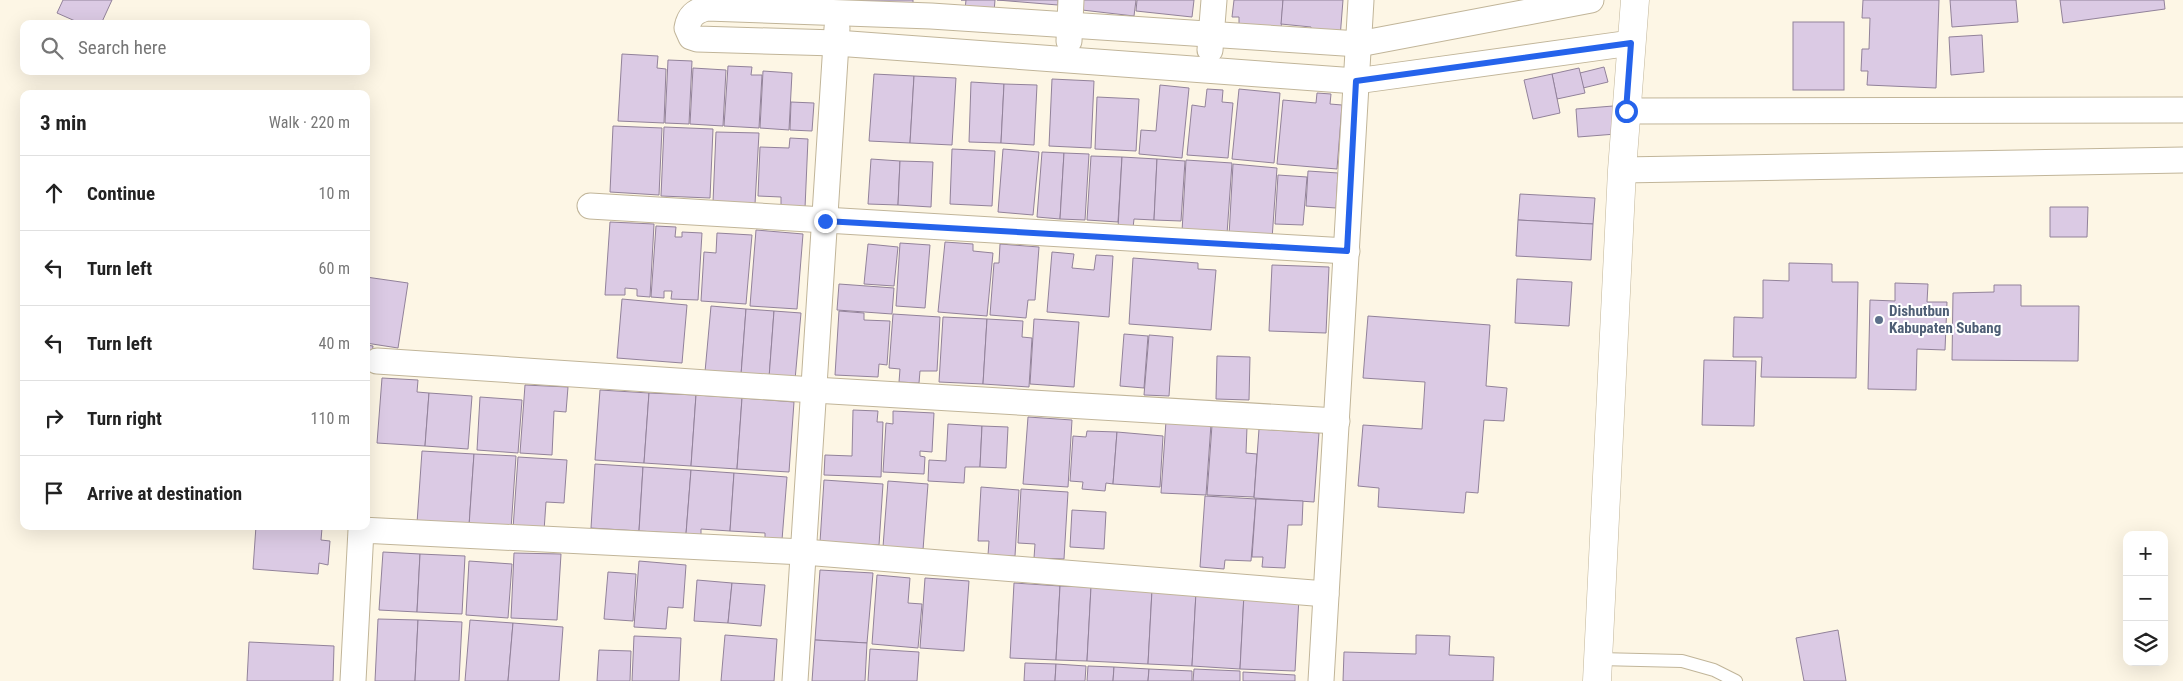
<!DOCTYPE html>
<meta charset="utf-8">
<style>
:root{--surface:#fff;--page:#f2f2f2;--text:#222;--muted:#767676;--line:#e0e0e0}
body{margin:0;font-family:"Roboto Condensed",sans-serif;background:var(--page);color:var(--text)}
.controls{position:absolute;right:15px;bottom:15px;display:grid;overflow:hidden;border-radius:10px;box-shadow:0 5px 20px #0002}
.controls button{width:45px;height:45px;display:grid;place-items:center;padding:0;border:0;border-bottom:1px solid var(--line);background:var(--surface);color:var(--text);font:25px sans-serif}
.stop{position:absolute;width:15px;height:15px;margin:-11px;border:4px solid #2563eb;border-radius:50%;background:#fff}
.stop.end{background:#2563eb;border-color:#fff;box-shadow:0 1px 5px #0008}
.list{margin:0;padding:0;list-style:none}
h2{display:flex;justify-content:space-between;align-items:center;height:65px;margin:0;padding:0 20px;font-size:21px}
h2 small{font-size:16px;font-weight:400;color:var(--muted)}
.list li{display:grid;grid-template-columns:32px 1fr auto;gap:15px;align-items:center;box-sizing:border-box;height:75px;padding:0 20px;border-top:1px solid var(--line)}
.list b{display:block;font-size:19px;white-space:nowrap}
.list em{font-size:16px;font-style:normal;color:var(--muted)}
.icon{flex:none;width:28px;height:28px;fill:none;stroke:currentColor;stroke-width:2;stroke-linecap:round;stroke-linejoin:round}
.map{position:relative;flex:none;width:2183px;height:681px;overflow:hidden}
.search{position:absolute;background:var(--surface);box-shadow:0 5px 20px #0002;left:20px;top:20px;width:350px;height:55px;display:flex;align-items:center;gap:12px;box-sizing:border-box;padding:0 18px;border-radius:10px;color:var(--muted);font-size:19px}
.panel{position:absolute;background:var(--surface);box-shadow:0 5px 20px #0002;left:20px;top:90px;width:350px;height:440px;border-radius:10px}
.map>svg:first-child{display:block}
.building{fill:#dbcae4;stroke:#92829a}
.lines{fill:none;stroke-linecap:round;stroke-linejoin:round}
.lane-casing{stroke:#c1b599;stroke-width:14}
.street-casing{stroke:#c1b599;stroke-width:27}
.secondary-casing{stroke:#c1b599;stroke-width:29}
.lane{stroke:#fff;stroke-width:12}
.street{stroke:#fff;stroke-width:25}
.secondary{stroke:#fff;stroke-width:28}
.route{stroke:#2563eb;stroke-width:6}
.service-dot{fill:#5c6f8a;stroke:#fff;stroke-width:2}
.labels{text-anchor:middle;stroke-width:4;stroke-linejoin:round;paint-order:stroke}
.service-label{font-size:15px;font-weight:bold;fill:#4e5e75;stroke:#fff;text-anchor:start}
</style>
<div class="map">
<svg width="2183" height="681" viewBox="0 0 2183 681">
<rect width="100%" height="100%" fill="#fdf6e5"/>
<!-- building -->
<g class="building">
<polygon points="63,0 112,0 101,24 82,24 57,13"/>
<polygon points="851,0 913,0 913,8 851,4"/>
<polygon points="961,0 995,0 994,12 965,10 966,0"/>
<polygon points="997,0 1058,0 1058,5"/>
<polygon points="1083,0 1136,0 1134,16 1082,10"/>
<polygon points="1137,0 1194,0 1192,17 1136,11"/>
<polygon points="1234,0 1283,0 1281,29 1239,26 1239,17 1232,17"/>
<polygon points="1283,0 1343,0 1340,38 1311,35 1311,27 1281,24"/>
<polygon points="1863,0 1939,0 1936,88 1867,85 1868,71 1861,71 1862,49 1869,49 1870,18 1862,18"/>
<polygon points="1950,0 2016,0 2018,22 1952,27"/>
<polygon points="2060,0 2164,0 2165,9 2063,23"/>
<rect x="1793" y="22" width="51" height="68"/>
<polygon points="1982,35 1984,72 1951,75 1949,37"/>
<polygon points="622,54 658,56 657,68 666,69 664,123 618,121"/>
<polygon points="668,60 692,61 689,124 665,123"/>
<polygon points="728,66 752,67 751,75 762,75 759,128 724,126"/>
<polygon points="1604,67 1608,82 1583,88 1580,73"/>
<polygon points="693,68 726,70 723,126 690,124"/>
<polygon points="1579,68 1585,93 1557,99 1552,74"/>
<polygon points="763,71 792,73 789,130 760,128"/>
<polygon points="874,74 914,76 910,143 869,141"/>
<polygon points="1552,74 1560,113 1533,119 1524,80"/>
<polygon points="914,76 956,78 952,145 910,143"/>
<polygon points="1052,79 1094,81 1091,148 1049,146"/>
<polygon points="971,82 1004,84 1001,143 969,142"/>
<polygon points="1004,84 1037,85 1034,145 1001,143"/>
<polygon points="1160,85 1189,88 1182,158 1139,154 1141,130 1156,131"/>
<polygon points="1207,89 1223,90 1222,102 1233,103 1228,158 1187,155 1192,105 1205,107"/>
<polygon points="1239,89 1280,93 1274,163 1232,159"/>
<polygon points="1317,93 1331,94 1330,104 1342,105 1337,169 1277,164 1283,100 1316,103"/>
<polygon points="1097,97 1139,99 1136,151 1095,149"/>
<polygon points="791,102 814,103 812,131 790,130"/>
<polygon points="1613,106 1616,134 1578,137 1576,109"/>
<polygon points="613,126 662,128 659,195 610,192"/>
<polygon points="664,127 713,129 710,198 661,196"/>
<polygon points="716,132 759,133 755,204 713,202"/>
<polygon points="790,138 808,139 805,208 781,207 781,197 758,196 760,147 789,148"/>
<polygon points="952,149 995,151 992,206 950,204"/>
<polygon points="1003,149 1039,152 1033,215 998,212"/>
<polygon points="1042,152 1064,153 1060,219 1037,217"/>
<polygon points="1064,153 1089,154 1085,220 1060,219"/>
<polygon points="1091,156 1122,157 1118,222 1087,220"/>
<polygon points="1122,157 1157,159 1154,220 1134,219 1133,228 1118,228"/>
<polygon points="871,159 900,161 898,205 868,204"/>
<polygon points="1157,159 1185,161 1181,221 1154,220"/>
<polygon points="1186,160 1232,163 1227,234 1182,232"/>
<polygon points="900,161 933,162 931,207 898,205"/>
<polygon points="1233,164 1277,168 1272,239 1229,236"/>
<polygon points="1308,171 1338,173 1336,208 1306,206"/>
<polygon points="1278,175 1307,177 1303,225 1275,224"/>
<polygon points="1520,194 1595,198 1593,224 1518,220"/>
<polygon points="2050,207 2088,207 2087,237 2050,237"/>
<polygon points="1518,220 1593,224 1591,260 1516,256"/>
<polygon points="610,222 654,224 650,297 637,296 637,289 625,288 625,295 605,295"/>
<polygon points="656,226 676,227 675,237 682,237 682,232 702,233 698,300 671,299 672,291 664,291 664,298 651,297"/>
<polygon points="756,230 803,234 797,309 750,306"/>
<polygon points="717,233 752,235 746,304 701,301 704,252 716,253"/>
<polygon points="945,242 973,244 973,251 993,253 987,316 938,312"/>
<polygon points="900,243 930,245 925,308 896,306"/>
<polygon points="868,244 898,247 894,286 864,284"/>
<polygon points="1000,244 1039,247 1035,300 1028,300 1026,318 990,315 994,263 999,263"/>
<polygon points="1052,252 1074,254 1072,268 1094,270 1096,255 1113,256 1109,317 1047,312"/>
<polygon points="1133,258 1198,263 1198,269 1216,270 1211,330 1129,324"/>
<polygon points="1789,263 1832,264 1832,282 1858,282 1856,378 1761,377 1762,357 1733,357 1734,317 1763,318 1763,280 1789,281"/>
<polygon points="1272,265 1329,267 1326,333 1269,331"/>
<polygon points="366,277 408,283 398,348 366,343"/>
<polygon points="1517,279 1572,282 1569,326 1515,323"/>
<polygon points="1895,283 1928,284 1927,302 1947,302 1945,350 1917,349 1916,390 1868,389 1870,300 1895,301"/>
<polygon points="839,284 894,288 892,314 837,310"/>
<polygon points="1994,285 2021,285 2021,306 2079,306 2078,361 1952,360 1953,293 1994,292"/>
<polygon points="622,299 687,305 682,363 617,358"/>
<polygon points="711,306 746,309 741,375 705,372"/>
<polygon points="746,309 774,311 769,378 741,375"/>
<polygon points="774,311 801,313 795,380 769,378"/>
<polygon points="839,311 864,313 864,320 890,321 887,365 879,364 878,377 835,375"/>
<polygon points="893,314 940,317 937,371 920,371 919,383 899,382 900,369 889,368"/>
<polygon points="1368,316 1490,325 1486,386 1507,388 1504,421 1484,420 1478,493 1466,492 1464,513 1378,507 1379,488 1358,486 1363,425 1422,429 1425,382 1363,378"/>
<polygon points="943,317 987,319 983,384 939,382"/>
<polygon points="987,319 1023,321 1022,337 1032,338 1029,387 983,384"/>
<polygon points="1034,319 1079,322 1074,387 1030,384"/>
<polygon points="1124,334 1148,336 1144,388 1120,386"/>
<polygon points="1149,335 1173,337 1169,396 1144,395"/>
<polygon points="366,345 373,346 369,376 366,375"/>
<polygon points="1217,356 1250,357 1249,400 1216,399"/>
<polygon points="1704,360 1756,361 1754,426 1702,425"/>
<polygon points="382,378 418,380 417,392 429,393 425,446 377,443"/>
<polygon points="525,385 568,387 566,412 554,411 552,455 520,453"/>
<polygon points="600,390 649,393 644,463 595,460"/>
<polygon points="429,393 472,396 468,449 425,446"/>
<polygon points="649,393 696,395 691,466 644,463"/>
<polygon points="696,395 742,398 737,469 691,466"/>
<polygon points="480,397 522,400 518,453 477,450"/>
<polygon points="742,398 794,402 789,472 737,469"/>
<polygon points="853,410 878,411 877,422 883,422 881,477 824,475 825,455 852,456"/>
<polygon points="893,411 934,413 932,452 920,451 920,456 925,457 924,474 883,472 886,423 893,424"/>
<polygon points="1028,417 1072,420 1068,487 1023,484"/>
<polygon points="1166,421 1211,424 1206,495 1161,493"/>
<polygon points="948,424 982,426 980,467 965,467 964,483 928,481 929,460 946,461"/>
<polygon points="1212,425 1247,427 1246,453 1257,454 1254,497 1207,495"/>
<polygon points="982,426 1008,427 1006,468 980,467"/>
<polygon points="1259,429 1319,433 1314,502 1254,498"/>
<polygon points="1087,431 1117,432 1113,484 1106,483 1105,491 1082,489 1083,482 1070,481 1073,436 1086,437"/>
<polygon points="1117,432 1163,436 1160,487 1113,484"/>
<polygon points="422,451 474,454 469,526 417,523"/>
<polygon points="474,454 516,456 511,529 469,526"/>
<polygon points="518,457 567,460 564,503 546,502 544,531 513,529"/>
<polygon points="595,464 643,467 639,531 591,528"/>
<polygon points="643,467 691,470 686,534 639,531"/>
<polygon points="691,470 734,473 730,531 701,529 701,536 686,534"/>
<polygon points="734,473 787,477 782,540 765,539 765,533 730,531"/>
<polygon points="824,480 883,484 879,545 820,542"/>
<polygon points="888,481 928,484 923,550 883,547"/>
<polygon points="981,487 1019,490 1015,556 988,555 989,541 978,541"/>
<polygon points="1021,489 1068,492 1064,559 1034,558 1035,544 1018,543"/>
<polygon points="1205,496 1256,499 1251,561 1225,560 1224,569 1200,567"/>
<polygon points="1256,499 1303,501 1302,525 1288,525 1285,568 1262,567 1263,557 1252,557"/>
<polygon points="1072,510 1106,512 1104,549 1070,547"/>
<polygon points="256,526 322,528 321,540 330,541 328,565 319,563 318,574 253,569"/>
<polygon points="383,552 420,554 417,612 379,610"/>
<polygon points="514,553 561,554 557,620 511,618"/>
<polygon points="420,554 465,556 462,614 417,612"/>
<polygon points="469,561 512,564 508,618 466,615"/>
<polygon points="639,561 686,565 683,608 668,607 666,629 634,627"/>
<polygon points="820,570 873,573 867,643 815,640"/>
<polygon points="608,572 636,574 633,621 604,619"/>
<polygon points="877,575 910,578 908,603 922,604 918,648 872,644"/>
<polygon points="925,578 969,581 964,651 920,648"/>
<polygon points="697,580 732,583 728,623 694,621"/>
<polygon points="732,583 765,585 761,626 728,623"/>
<polygon points="1014,583 1060,586 1056,660 1010,658"/>
<polygon points="1060,586 1091,587 1087,661 1056,660"/>
<polygon points="1091,587 1152,590 1148,664 1087,661"/>
<polygon points="1152,590 1196,592 1192,666 1148,664"/>
<polygon points="1196,592 1244,594 1240,669 1192,666"/>
<polygon points="1244,594 1299,597 1295,671 1240,669"/>
<polygon points="378,619 418,620 415,681 375,681"/>
<polygon points="418,620 462,622 459,681 415,681"/>
<polygon points="470,620 513,623 508,681 465,681"/>
<polygon points="513,623 563,627 559,681 508,681"/>
<polygon points="1838,630 1846,681 1804,681 1796,638"/>
<polygon points="725,635 777,639 774,681 721,681"/>
<polygon points="1416,635 1450,636 1449,655 1494,657 1493,681 1343,681 1344,652 1416,654"/>
<polygon points="634,636 681,638 679,681 632,681"/>
<polygon points="815,640 867,643 865,681 812,681"/>
<polygon points="249,642 334,646 333,681 247,681"/>
<polygon points="870,649 919,652 917,681 868,681"/>
<polygon points="599,650 631,651 630,681 597,681"/>
<polygon points="1025,663 1056,664 1055,681 1024,681"/>
<polygon points="1056,664 1086,666 1085,681 1055,681"/>
<polygon points="1088,666 1114,667 1113,681 1087,681"/>
<polygon points="1114,667 1149,669 1148,681 1113,681"/>
<polygon points="1149,669 1192,671 1192,681 1148,681"/>
<polygon points="1194,669 1240,671 1240,681 1193,681"/>
<polygon points="1243,672 1295,675 1295,681 1243,681"/>
</g>
<g class="lines">
<!-- lane casing -->
<g class="lane-casing">
<polyline id="lane" points="1599,659 1682,661 1714,670 1736,681"/>
</g>
<!-- street casing -->
<g class="street-casing">
<g id="street">
<path d="M1591 0 1359 44 931 16 707 8C695 11 689 16 687 28L691 37 697 39 836 43 1356 81 1631 43"/>
<polyline points="1069,41 1071,0"/>
<polyline points="1210,50 1214,0"/>
<polyline points="1626,111 2183,110"/>
<polyline points="1622,170 2183,160"/>
<polyline points="590,206 1347,251"/>
<polyline points="377,361 814,390 1337,421"/>
<polyline points="353,681 361,530 804,552 1326,594"/>
<polyline points="795,681 837,28"/>
<polyline points="1321,681 1361,0"/>
</g>
</g>
<!-- secondary casing -->
<g class="secondary-casing">
<polyline id="secondary" points="1597,681 1622,170 1635,0"/>
</g>
<!-- lane -->
<use href="#lane" class="lane"/>
<!-- street -->
<use href="#street" class="street"/>
<!-- secondary -->
<use href="#secondary" class="secondary"/>
</g>
<g class="lines">
<!-- route -->
<polyline class="route" points="825,221 1347,251 1356,81 1631,43 1626,111"/>
</g>
<!-- markers -->
<circle class="service-dot" cx="1879" cy="320" r="5"/>
<g class="labels">
<!-- service labels -->
<g class="service-label">
<text x="1889" y="316">Dishutbun<tspan x="1889" dy="17">Kabupaten Subang</tspan></text>
</g>
</g>
</svg>
<div class="controls">
<button>+</button>
<button>−</button>
<button><svg class="icon" aria-label="layers" viewBox="0 0 24 24"><path d="M12 4l9 5-9 5-9-5zM3 14l9 5 9-5"/></svg></button>
</div>
<div class="stop" style="left:1626px;top:111px"></div>
<div class="stop end" style="left:825px;top:221px"></div>
<div class="search"><svg class="icon" aria-label="search" viewBox="0 0 24 24"><circle cx="10" cy="10" r="6"/><path d="M15 15l6 6"/></svg>Search here</div>
<section class="panel">
<h2>3 min<small>Walk · 220 m</small></h2>
<ul class="list">
<li><svg class="icon" aria-label="ahead" viewBox="0 0 24 24"><path d="M12 20V5M6 11l6-6 6 6"/></svg><div><b>Continue</b></div><em>10 m</em></li>
<li><svg class="icon" aria-label="left" viewBox="0 0 24 24"><path d="M17 20v-9H6M10 6l-5 5 5 5"/></svg><div><b>Turn left</b></div><em>60 m</em></li>
<li><svg class="icon" aria-label="left" viewBox="0 0 24 24"><path d="M17 20v-9H6M10 6l-5 5 5 5"/></svg><div><b>Turn left</b></div><em>40 m</em></li>
<li><svg class="icon" aria-label="right" viewBox="0 0 24 24"><path d="M7 20v-9h11M14 6l5 5-5 5"/></svg><div><b>Turn right</b></div><em>110 m</em></li>
<li><svg class="icon" aria-label="arrive" viewBox="0 0 24 24"><path d="M6 21V4h12l-3 4 3 4H6"/></svg><div><b>Arrive at destination</b></div></li>
</ul>
</section>
</div>
